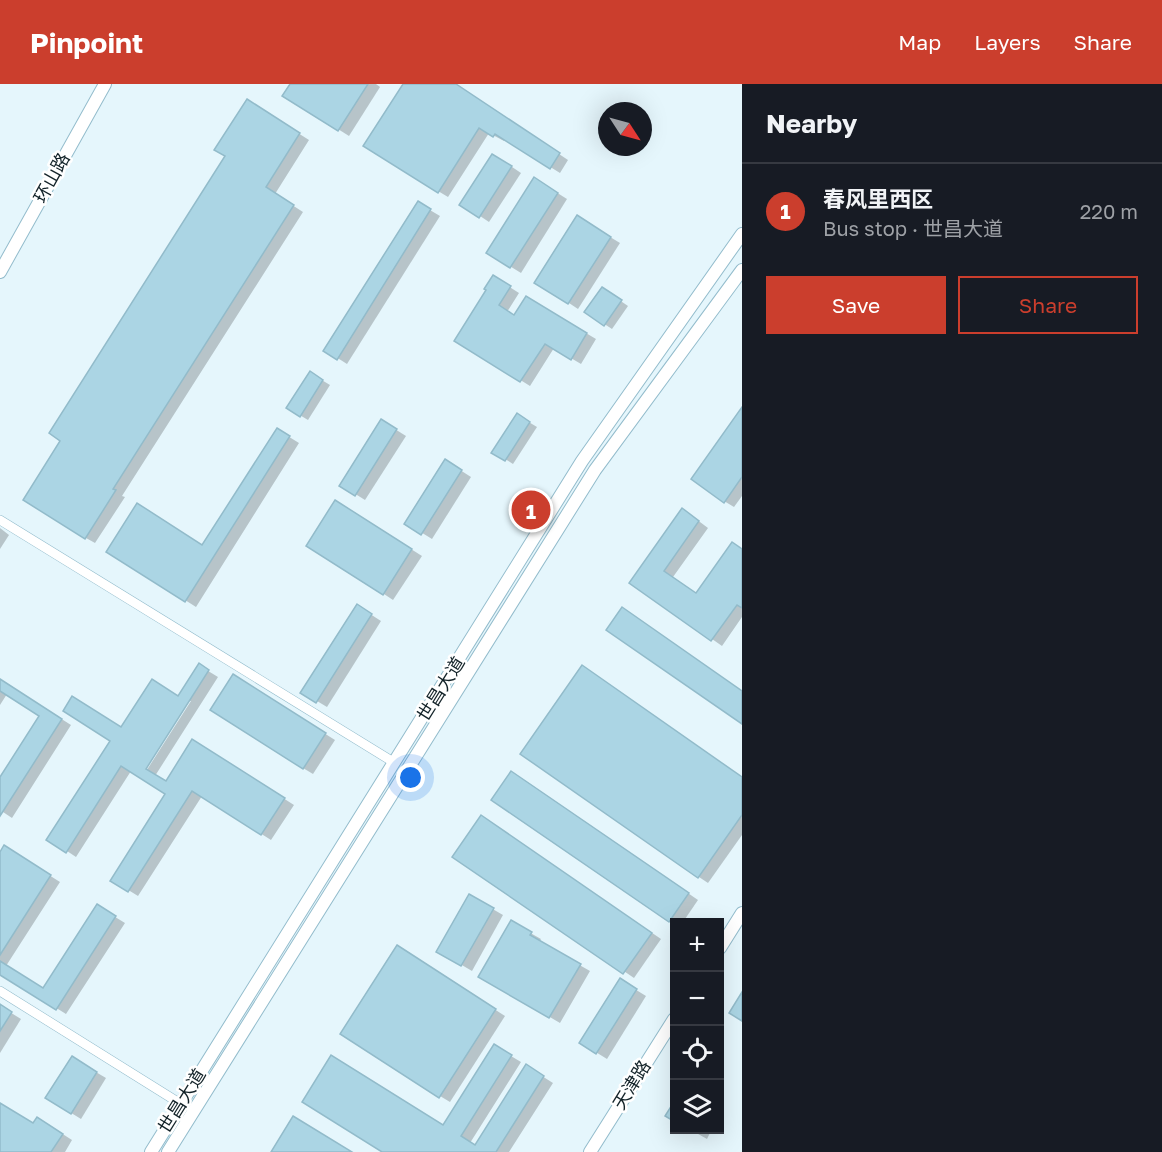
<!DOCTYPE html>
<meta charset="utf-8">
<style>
:root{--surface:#171b24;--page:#242831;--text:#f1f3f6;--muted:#9ea1a6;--line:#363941;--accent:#cb3e2d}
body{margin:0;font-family:"Golos Text","Noto Sans SC",sans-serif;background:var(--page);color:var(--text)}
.controls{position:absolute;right:18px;bottom:18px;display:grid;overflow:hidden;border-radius:0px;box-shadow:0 6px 24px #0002}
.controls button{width:54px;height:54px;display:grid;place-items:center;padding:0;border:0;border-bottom:2px solid var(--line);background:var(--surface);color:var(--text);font:30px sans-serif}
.compass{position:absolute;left:598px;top:18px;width:54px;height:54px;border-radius:50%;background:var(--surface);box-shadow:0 6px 24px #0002;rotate:126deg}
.you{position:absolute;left:411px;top:694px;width:21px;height:21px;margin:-15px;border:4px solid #fff;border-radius:50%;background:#1a73e8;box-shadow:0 0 0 9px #1a73e833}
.badge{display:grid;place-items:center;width:39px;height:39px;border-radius:50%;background:var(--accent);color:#fff;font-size:20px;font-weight:700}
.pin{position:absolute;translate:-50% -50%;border:3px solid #fff;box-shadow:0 2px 6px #0006}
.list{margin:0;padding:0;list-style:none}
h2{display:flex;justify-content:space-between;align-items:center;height:78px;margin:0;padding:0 24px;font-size:26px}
h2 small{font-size:20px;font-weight:400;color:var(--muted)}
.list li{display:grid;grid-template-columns:39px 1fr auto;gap:18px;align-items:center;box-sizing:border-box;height:96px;padding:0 24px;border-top:2px solid var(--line)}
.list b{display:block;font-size:22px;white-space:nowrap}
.list p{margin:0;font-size:20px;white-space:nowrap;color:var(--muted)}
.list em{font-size:20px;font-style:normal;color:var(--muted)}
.actions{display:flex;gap:12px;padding:18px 24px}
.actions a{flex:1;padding:14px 0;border:2px solid var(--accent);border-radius:0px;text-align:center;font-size:21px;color:var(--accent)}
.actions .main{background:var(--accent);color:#fff}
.icon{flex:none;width:33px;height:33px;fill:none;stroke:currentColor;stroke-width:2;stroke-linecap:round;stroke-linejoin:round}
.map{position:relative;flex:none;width:742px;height:1068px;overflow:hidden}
header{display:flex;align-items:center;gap:36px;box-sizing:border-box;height:84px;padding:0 30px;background:var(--accent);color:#fff}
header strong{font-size:28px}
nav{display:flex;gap:33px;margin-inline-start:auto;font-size:21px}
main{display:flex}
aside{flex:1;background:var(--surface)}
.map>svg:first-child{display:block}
.shadow{fill:#0003;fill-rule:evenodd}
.building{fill:#abd5e4;stroke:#92bbca;stroke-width:1.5}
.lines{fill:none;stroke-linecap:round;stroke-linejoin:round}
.minor-casing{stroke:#93bccc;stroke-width:10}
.major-casing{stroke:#93bccc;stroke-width:14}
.minor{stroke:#fff;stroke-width:9}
.major{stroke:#fff;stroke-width:12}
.labels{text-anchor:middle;stroke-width:5;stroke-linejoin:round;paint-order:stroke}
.street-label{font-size:18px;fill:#122228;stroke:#fff}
</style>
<header>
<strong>Pinpoint</strong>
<nav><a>Map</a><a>Layers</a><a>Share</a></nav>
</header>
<main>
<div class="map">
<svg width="742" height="1068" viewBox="0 0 742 1068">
<rect width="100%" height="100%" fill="#e5f6fc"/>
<!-- shadow -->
<g class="shadow">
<polygon points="291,0 376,0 380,3 349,52 284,11"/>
<polygon points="404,0 454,0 568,76 560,89 505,55 504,57 489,49 448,113 438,107"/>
<polygon points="257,23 309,56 275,110 303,128 122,412 125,413 95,459 86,454"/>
<polygon points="503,77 521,89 489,138 480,132"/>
<polygon points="535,95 567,115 521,189 488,169"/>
<polygon points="418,119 440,132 347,280 325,266"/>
<polygon points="587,139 620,159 578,225 569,219"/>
<polygon points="494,193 519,209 507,228 515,233 527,214 596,255 581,280 554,264 530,302 456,256"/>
<polygon points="609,209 628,222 612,245 586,228"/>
<polygon points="310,289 330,301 308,336 288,324"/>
<polygon points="742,326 742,412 734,423 724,417"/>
<polygon points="517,331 537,343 513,380 494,368"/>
<polygon points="382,337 406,352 365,416 341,401"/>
<polygon points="278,346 299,359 196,523 108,467 203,463"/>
<polygon points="446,377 471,393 432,455 406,439"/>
<polygon points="346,424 422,472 393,516 384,510"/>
<polygon points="692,432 708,444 673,493 697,510 742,466 742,533 722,562 631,498"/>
<polygon points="0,444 9,451 0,465"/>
<polygon points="367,528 381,537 327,623 302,608"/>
<path d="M200 582 218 593 155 692 166 699 203 663 294 721 271 756 202 712 138 812 112 796 168 710 131 687 76 773 67 767 122 644 179 614ZM188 617H191L143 692 141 690Z"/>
<polygon points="0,596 71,641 12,734 0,726 0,696 41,631 7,610 0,621"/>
<polygon points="243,598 335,656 313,690 303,684"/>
<polygon points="521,694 698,816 683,838 674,839 670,837 493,715"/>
<polygon points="742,694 742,751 708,799 699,793"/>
<polygon points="491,739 661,855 634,894 454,772"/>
<polygon points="14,769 60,798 6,882 44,906 107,828 125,839 66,930 0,889 0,770"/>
<polygon points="470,812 503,831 472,887 438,867"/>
<polygon points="511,838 541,855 539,858 590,887 560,939 480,892"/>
<polygon points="407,869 505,932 450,1018 440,1012"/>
<polygon points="620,896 646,912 607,975 581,959"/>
<polygon points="0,922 21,935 0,969"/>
<polygon points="494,962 521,978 470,1059 476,1062 526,982 553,999 509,1068 385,1068 444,1042"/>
<polygon points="72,974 106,994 81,1035 47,1014"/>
<polygon points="0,1020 33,1041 47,1040 72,1056 65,1068 2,1068 0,1067"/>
<polygon points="691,1046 705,1046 710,1049 707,1055"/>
</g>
<!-- building -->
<g class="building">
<polygon points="290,0 368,0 338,47 282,12"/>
<polygon points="403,0 456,0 560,69 550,85 495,50 493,53 479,44 438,109 363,62"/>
<polygon points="247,15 300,49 266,103 294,121 113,405 116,406 85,455 23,416 60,357 49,349 225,72 214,66"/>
<polygon points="492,70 512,82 479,134 459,121"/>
<polygon points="534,93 558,109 510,184 486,169"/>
<polygon points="418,117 431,125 337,276 323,267"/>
<polygon points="577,131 611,153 568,220 534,199"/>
<polygon points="493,191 511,202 499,221 514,231 526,212 587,249 571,276 545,260 520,298 454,257 486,206 484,205"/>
<polygon points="602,203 622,216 604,242 584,228"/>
<polygon points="310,287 323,296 300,333 286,324"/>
<polygon points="742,323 742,393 724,419 691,395"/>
<polygon points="517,329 530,338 505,377 491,369"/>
<polygon points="381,335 397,345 355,412 339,402"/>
<polygon points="277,344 290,352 185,518 106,468 137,419 202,461"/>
<polygon points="445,375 462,386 421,451 404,440"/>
<polygon points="335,416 412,465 383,511 306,462"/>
<polygon points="682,424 699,437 664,487 696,509 732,458 742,465 742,524 737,521 711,557 629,499"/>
<polygon points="357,520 372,530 316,619 300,609"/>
<polygon points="622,523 742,607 742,640 606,546"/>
<polygon points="199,579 209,586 146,685 166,697 192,655 285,714 261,751 192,707 128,808 110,797 165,710 121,682 66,769 46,756 110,657 63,627 72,612 121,643 152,595 178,612"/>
<polygon points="582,581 742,693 742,731 698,794 520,670"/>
<polygon points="233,590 326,649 303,685 210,626"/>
<polygon points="0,595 62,635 0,732 0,693 39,632 0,607"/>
<polygon points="511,687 689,809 669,838 491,716"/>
<polygon points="481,731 652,849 623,890 452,773"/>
<polygon points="4,761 51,791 0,871 0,768"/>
<polygon points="469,810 494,824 461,882 436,868"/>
<polygon points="97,820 116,832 56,926 0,891 0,877 43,904"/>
<polygon points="511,836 532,848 530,851 581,880 549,934 478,893"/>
<polygon points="397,861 496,925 439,1014 340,950"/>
<polygon points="620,894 637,905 596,970 579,959"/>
<polygon points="742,908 742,937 729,929"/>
<polygon points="0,920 12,928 0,947"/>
<polygon points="494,960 512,971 461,1052 475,1061 526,980 544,992 496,1068 382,1068 302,1018 331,971 443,1041"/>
<polygon points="72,972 97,988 71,1030 45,1014"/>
<polygon points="675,1016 675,1038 665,1032"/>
<polygon points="0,1019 33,1039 37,1033 63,1050 51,1068 0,1068"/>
<polygon points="293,1032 352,1068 271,1068"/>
</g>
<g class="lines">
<!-- minor casing -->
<g class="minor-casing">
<g id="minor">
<polyline points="0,436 395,679"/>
<polyline points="0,907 181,1020"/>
</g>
</g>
<!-- major casing -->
<g class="major-casing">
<g id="major">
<polyline points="0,188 105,0"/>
<polyline points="720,864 742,829"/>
<polyline points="151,1068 582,377 742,150"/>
<polyline points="168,1068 595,386 742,186"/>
<polyline points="590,1068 674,935"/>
</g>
</g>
<!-- minor -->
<use href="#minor" class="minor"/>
<!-- major -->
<use href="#major" class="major"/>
</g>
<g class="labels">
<!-- street labels -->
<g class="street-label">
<text transform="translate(52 94) rotate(-61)" y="6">环山路</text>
<text transform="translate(441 605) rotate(-58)" y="6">世昌大道</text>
<text transform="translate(632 1001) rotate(-58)" y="6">天津路</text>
<text transform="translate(182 1017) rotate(-58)" y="6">世昌大道</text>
</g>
</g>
</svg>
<div class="controls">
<button>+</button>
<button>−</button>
<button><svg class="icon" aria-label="locate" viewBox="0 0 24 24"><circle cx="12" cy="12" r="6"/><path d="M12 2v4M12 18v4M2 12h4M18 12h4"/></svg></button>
<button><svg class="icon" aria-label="layers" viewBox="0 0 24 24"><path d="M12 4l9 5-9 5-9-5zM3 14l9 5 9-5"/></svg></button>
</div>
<svg class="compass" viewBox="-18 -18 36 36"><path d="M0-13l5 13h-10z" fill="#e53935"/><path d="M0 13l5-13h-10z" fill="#9ea1a6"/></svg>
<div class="you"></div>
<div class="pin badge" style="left:531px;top:426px">1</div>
</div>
<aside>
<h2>Nearby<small></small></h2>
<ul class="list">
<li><span class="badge">1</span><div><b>春风里西区</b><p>Bus stop · 世昌大道</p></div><em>220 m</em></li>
</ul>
<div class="actions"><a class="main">Save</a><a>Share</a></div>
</aside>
</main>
